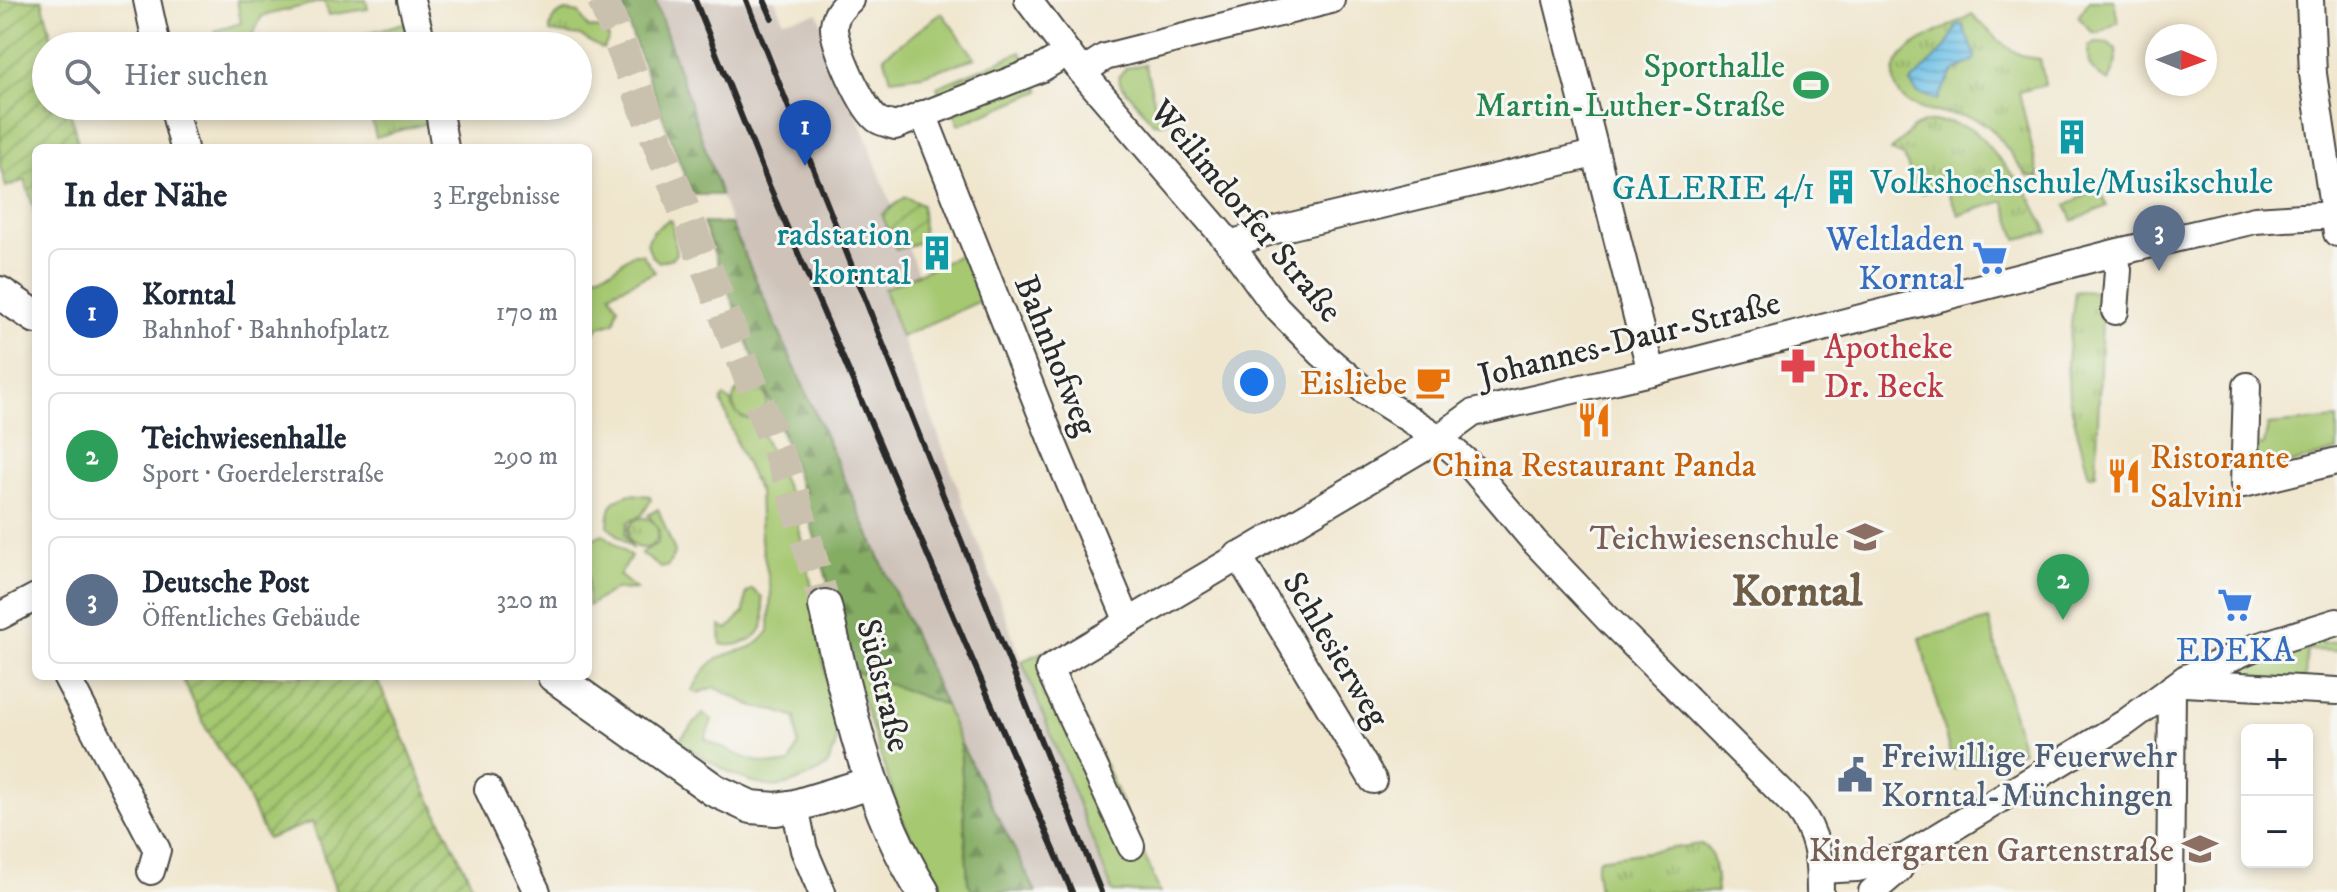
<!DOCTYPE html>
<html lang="de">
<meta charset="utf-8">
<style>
:root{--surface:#fff;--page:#f6f6f7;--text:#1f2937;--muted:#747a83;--line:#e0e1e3;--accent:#d93025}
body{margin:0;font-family:"IM FELL DW Pica",serif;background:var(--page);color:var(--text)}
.controls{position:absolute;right:24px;bottom:24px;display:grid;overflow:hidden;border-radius:12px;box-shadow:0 4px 12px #0003}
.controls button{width:72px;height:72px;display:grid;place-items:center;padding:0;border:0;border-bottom:2px solid var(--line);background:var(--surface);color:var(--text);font:40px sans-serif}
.compass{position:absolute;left:2145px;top:24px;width:72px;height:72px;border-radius:50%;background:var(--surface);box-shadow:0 4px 12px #0003;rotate:91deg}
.you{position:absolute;left:1254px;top:382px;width:28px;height:28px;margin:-20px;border:6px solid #fff;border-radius:50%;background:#1a73e8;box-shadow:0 0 0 12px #1a73e833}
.badge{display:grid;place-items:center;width:52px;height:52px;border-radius:50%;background:var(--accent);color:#fff;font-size:26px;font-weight:700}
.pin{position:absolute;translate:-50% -66px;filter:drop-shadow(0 2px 4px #0008)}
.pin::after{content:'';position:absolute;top:42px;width:28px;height:24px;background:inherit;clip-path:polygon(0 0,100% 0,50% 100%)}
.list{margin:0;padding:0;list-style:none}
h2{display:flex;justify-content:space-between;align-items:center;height:104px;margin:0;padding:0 32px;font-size:34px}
h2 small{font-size:26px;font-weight:400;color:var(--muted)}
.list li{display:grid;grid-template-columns:52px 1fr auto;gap:24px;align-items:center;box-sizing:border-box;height:128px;margin:0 16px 16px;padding:0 16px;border:2px solid var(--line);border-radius:12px}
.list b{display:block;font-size:30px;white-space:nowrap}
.list p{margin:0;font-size:26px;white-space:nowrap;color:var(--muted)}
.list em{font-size:26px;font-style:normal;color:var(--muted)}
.icon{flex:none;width:44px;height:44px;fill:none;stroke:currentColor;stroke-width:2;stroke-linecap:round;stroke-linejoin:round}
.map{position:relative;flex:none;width:2337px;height:892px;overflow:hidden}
.search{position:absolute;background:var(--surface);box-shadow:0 4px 12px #0003;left:32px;top:32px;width:560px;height:88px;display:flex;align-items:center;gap:20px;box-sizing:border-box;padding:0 28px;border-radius:44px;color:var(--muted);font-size:30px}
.panel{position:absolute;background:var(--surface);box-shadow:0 4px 12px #0003;left:32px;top:144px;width:560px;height:536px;border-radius:12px}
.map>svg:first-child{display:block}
.railway{fill:#cec2b9}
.grass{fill:#a6c871;stroke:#687a4e;stroke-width:2}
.forest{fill:url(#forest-firs);stroke:#586c47;stroke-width:2}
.park{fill:url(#park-tufts);stroke:#687a4e;stroke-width:2}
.garden{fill:url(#garden-furrows);stroke:#687a4e;stroke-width:2}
.water{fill:url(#water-rules);stroke:#4c768a;stroke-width:2}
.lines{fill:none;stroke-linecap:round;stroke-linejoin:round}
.major-tunnel{stroke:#c9c1ad;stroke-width:32;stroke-dasharray:32 16;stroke-linecap:butt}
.minor-casing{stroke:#494743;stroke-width:30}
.major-casing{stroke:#494743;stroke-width:36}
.minor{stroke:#fff;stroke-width:26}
.major{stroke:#fff;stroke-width:32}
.rail{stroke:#2b2b2b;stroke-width:6}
.labels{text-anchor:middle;stroke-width:6;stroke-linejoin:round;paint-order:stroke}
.leisure-label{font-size:34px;fill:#27864d;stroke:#f6f6f2;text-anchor:end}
.culture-label{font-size:34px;fill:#0d838f;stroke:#f6f6f2;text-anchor:end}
.street-label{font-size:34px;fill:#2b2b2b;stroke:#f6f6f2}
.shop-label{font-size:34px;fill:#366cbe;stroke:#f6f6f2;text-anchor:end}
.health-label{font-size:34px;fill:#be3a42;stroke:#f6f6f2;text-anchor:start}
.food-label{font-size:34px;fill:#c56008;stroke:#f6f6f2;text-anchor:end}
.education-label{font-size:34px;fill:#785e54;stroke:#f6f6f2;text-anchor:end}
.service-label{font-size:34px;fill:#4e5e75;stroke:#f6f6f2;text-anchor:start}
.district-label{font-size:42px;font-weight:bold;fill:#6f5d46;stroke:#f6f6f2}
</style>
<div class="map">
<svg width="2337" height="892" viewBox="0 0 2337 892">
<defs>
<pattern id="forest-firs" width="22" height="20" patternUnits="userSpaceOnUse" patternTransform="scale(2)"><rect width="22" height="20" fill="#84ac63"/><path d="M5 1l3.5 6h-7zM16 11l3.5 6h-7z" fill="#6c8c52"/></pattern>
<pattern id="park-tufts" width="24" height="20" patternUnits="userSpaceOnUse" patternTransform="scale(2)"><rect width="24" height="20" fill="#a6c871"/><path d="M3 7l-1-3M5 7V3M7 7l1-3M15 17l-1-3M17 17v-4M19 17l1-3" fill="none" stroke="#87a35d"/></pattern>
<pattern id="garden-furrows" width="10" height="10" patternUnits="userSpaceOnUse" patternTransform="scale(2)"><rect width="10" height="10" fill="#a6c871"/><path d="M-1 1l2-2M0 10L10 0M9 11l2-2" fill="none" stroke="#87a35d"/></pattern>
<pattern id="water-rules" width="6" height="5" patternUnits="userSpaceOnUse" patternTransform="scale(2)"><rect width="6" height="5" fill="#6cc0e8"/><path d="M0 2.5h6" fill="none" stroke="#599cbc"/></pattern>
</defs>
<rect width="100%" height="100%" fill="#f6f6f2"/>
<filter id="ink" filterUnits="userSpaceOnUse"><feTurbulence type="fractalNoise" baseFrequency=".0125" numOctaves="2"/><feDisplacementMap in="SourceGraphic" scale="16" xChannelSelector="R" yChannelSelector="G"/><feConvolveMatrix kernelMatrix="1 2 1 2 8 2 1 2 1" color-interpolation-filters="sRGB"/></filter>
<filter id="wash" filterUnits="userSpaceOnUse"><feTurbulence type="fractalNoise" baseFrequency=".006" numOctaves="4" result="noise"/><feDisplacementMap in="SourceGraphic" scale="32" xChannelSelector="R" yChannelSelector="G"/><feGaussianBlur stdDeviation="1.8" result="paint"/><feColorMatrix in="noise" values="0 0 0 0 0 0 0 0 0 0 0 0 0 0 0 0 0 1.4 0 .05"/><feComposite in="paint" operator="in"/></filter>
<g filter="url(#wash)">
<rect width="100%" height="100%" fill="#f0e6cd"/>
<!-- railway -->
<polygon class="railway" points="655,0 775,0 783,20 818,13 918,274 884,289 1022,661 1113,892 1036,892 960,742 731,224"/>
<!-- grass -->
<g class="grass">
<polygon points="237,0 366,0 368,9 329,15 324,1 262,16 250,40 219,46 215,31 241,23"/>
<polygon points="2090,0 2114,0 2118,22 2099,33 2092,32 2078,17"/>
<polygon points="942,13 975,58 922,75 891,79 884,56"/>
<path d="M2096 42 2108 43 2116 49 2117 61 2109 82C2092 72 2085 66 2089 46Z"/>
<polygon points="1021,52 1026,63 942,98 937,87"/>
<polygon points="1145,64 1157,112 1173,107 1175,116 1162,124 1153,123 1120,83 1119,76 1126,68"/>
<polygon points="1035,79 1040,91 959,125 954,113"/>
<polygon points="2099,189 2107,206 2073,221 2066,205"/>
<polygon points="668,220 672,221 676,254 672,258 659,262 651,255 647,243 652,232"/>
<polygon points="980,246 998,293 901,337 884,289"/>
<polygon points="632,254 642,254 655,272 610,293 618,307 615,322 599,327 593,334 588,332 588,278 613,269"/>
<path d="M724 397 732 402 733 408 751 419 755 418 794 505 813 592V608L837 730 835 747 827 766C813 774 796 784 780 786 753 791 700 756 678 741L703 714 712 720 705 739C729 751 762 770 790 763L798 745 796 718 771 709 757 708 714 687 698 693 692 691C699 679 705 666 717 659 739 646 750 656 769 631L771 590 761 541 759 492 739 449 721 400Z"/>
<polygon points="2337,419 2337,451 2274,468 2261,465 2256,455 2258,446 2264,445 2268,425"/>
<path d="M631 494 650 496 651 500 642 515 628 522 625 534 633 549 608 526C609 506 611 499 631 494Z"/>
<polygon points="658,509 675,552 668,566 661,568 641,553 658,543 659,529 648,515"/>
<polygon points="603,534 631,557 619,575 636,589 614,590 588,606 588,541"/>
<path d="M752 589 762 597C763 605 765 616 764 623 759 641 736 648 721 644L720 626 728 629 744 612 746 593Z"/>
<polygon points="1989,620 2023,751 1954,769 1920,638"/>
<polygon points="2321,639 2322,644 2337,641 2337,651 2307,650 2305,679 2238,678 2234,671 2294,651 2293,646"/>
<polygon points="1054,647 1160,892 1113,892 1022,661"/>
<polygon points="854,671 945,705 960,742 968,883 974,892 940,892 934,885 898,810"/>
</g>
<!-- forest -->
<g class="forest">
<polygon points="619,0 655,0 721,195 692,195"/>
<polygon points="703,223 731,224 945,705 854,671 793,463"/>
<polygon points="960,742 1036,892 974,892 968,883"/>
</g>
<!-- park -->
<g class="park">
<path d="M566 11 579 13 588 28 605 29 609 39 603 49 580 36 550 32C550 19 555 15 566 11Z"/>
<path d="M1972 14C1993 34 2010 58 2040 59L2045 85 2019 92 2039 178 2027 176C2017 163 1997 131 1984 123 1964 112 1939 116 1918 108 1907 104 1900 98 1896 88 1881 48 1945 31 1972 14Z"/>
<polygon points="404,23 409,46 362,46 360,35"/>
<polygon points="368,106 423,106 427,123 376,137"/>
<polygon points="1925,122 1949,122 1974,130 2027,191 2048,232 2017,239 2004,201 1959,215 1946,188 1920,193 1903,156 1891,151 1913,128"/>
<polygon points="2075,291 2103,292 2096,474 2089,476 2069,398 2067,361"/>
<circle cx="750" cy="402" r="17"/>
<circle cx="643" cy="533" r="15"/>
<path d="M1701 844C1717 852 1715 876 1717 892H1599L1596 869 1599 859Z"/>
</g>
<!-- garden -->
<g class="garden">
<polygon points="0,0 42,0 54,46 46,46 46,106 69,106 79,148 36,148 36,216 25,180 6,187 0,166"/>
<polygon points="905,197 922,205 923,241 896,250 882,214"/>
<polygon points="181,676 375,676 399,726 422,782 476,892 336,892 312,822 267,839 244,789 207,730"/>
</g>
<!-- water -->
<path class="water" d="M1963 24C1964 37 1977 50 1975 59L1952 73 1937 100 1918 93 1910 83 1945 48 1958 25Z"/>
</g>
<g filter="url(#ink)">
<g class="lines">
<!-- major-tunnel -->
<polyline class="major-tunnel" points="603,0 792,488 825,606"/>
<!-- minor casing -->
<g class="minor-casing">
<g id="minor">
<polyline points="147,0 157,46"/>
<polyline points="411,0 423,46"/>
<path d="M850 0C842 7 835 14 834 25 832 42 863 111 878 120 883 123 890 124 895 126L1040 69 1067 53"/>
<path d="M1028 0 1082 72 1230 244 1275 306 1322 354 1365 391 1439 438 1469 464 1534 541 1610 621 1797 808C1818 834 1820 860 1820 892"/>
<polyline points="1557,0 1651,372"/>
<polyline points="2310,0 2313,74 2337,233"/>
<polyline points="1082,72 1105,57 1331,0"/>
<polyline points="173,106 184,148"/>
<polyline points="438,106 445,148"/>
<polyline points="923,114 1052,441 1128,622"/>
<polyline points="1230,244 1275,230 1594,154"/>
<polyline points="2114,254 2118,270 2115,311"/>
<polyline points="2247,386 2244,484 2337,461"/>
<polyline points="1238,555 1373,780"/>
<polyline points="0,616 36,597"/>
<polyline points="66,676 157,850 151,871"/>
<polyline points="2184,683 2337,691"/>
<polyline points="488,789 537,892"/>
<polyline points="795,806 804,850 822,892"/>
<polyline points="1131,846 1049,669 1439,438 1473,413 1651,372 2118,252 2255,220 2334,215"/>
<polyline points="1820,870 1857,868 1905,857 2125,723 2186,678 2253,648 2337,622"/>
<polyline points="1872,892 1899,869 1905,857"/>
<polyline points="2170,892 2172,688"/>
</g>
</g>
<!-- major casing -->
<g class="major-casing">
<g id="major">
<polyline points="0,293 36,317"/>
<path d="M825 606C848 705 869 804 923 892"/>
<polyline points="554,676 714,790 751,807 776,809 795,806 871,783"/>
</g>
</g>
<!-- minor -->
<use href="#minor" class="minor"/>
<!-- major -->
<use href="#major" class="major"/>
<!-- rail -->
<g class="rail">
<polyline points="695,0 768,183 1072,892"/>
<polyline points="746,0 1101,892"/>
<polyline points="764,0 772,18"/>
</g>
</g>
</g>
<!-- icons -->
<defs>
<g id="stadium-bare" transform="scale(2.76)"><path d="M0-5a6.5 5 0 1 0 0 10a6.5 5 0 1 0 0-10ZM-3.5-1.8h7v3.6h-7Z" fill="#2e9e5b" stroke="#f6f6f2" stroke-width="2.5" paint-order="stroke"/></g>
<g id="building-bare" transform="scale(2.76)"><path d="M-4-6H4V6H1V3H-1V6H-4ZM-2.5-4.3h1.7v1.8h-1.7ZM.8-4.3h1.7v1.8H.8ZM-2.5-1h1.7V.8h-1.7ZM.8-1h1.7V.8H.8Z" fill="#0f9aa8" stroke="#f6f6f2" stroke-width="2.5" paint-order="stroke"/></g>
<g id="supermarket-bare" transform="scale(2.76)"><path d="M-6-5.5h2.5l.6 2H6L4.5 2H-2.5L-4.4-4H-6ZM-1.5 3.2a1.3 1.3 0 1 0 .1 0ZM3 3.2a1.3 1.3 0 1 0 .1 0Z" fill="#3f7fe0" stroke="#f6f6f2" stroke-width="2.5" paint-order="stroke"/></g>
<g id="pharmacy-bare" transform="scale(2.76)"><path d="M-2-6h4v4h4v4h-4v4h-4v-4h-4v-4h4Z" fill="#e0444e" stroke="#f6f6f2" stroke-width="2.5" paint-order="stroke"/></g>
<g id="cafe-bare" transform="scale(2.76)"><path d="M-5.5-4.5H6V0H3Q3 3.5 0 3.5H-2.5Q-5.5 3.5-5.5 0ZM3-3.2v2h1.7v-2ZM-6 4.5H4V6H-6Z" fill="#e8710a" stroke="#f6f6f2" stroke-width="2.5" paint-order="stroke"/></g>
<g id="restaurant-bare" transform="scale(2.76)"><path d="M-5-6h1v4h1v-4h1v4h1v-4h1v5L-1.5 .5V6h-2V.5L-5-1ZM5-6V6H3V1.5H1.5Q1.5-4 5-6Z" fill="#e8710a" stroke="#f6f6f2" stroke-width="2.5" paint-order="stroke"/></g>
<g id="school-bare" transform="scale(2.76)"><path d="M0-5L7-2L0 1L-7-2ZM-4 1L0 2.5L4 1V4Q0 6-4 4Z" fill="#8d6e63" stroke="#f6f6f2" stroke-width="2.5" paint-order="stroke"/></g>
<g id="civic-bare" transform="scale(2.76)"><path d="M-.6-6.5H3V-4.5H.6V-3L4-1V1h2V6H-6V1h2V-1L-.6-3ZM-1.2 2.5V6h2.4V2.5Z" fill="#5c6f8a" stroke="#f6f6f2" stroke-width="2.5" paint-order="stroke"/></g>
</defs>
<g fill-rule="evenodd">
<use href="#stadium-bare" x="1811" y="85"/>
<use href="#building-bare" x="2072" y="137"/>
<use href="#building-bare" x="1841" y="187"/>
<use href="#building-bare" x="937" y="253"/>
<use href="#supermarket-bare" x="1990" y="258"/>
<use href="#pharmacy-bare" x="1798" y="366"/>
<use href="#cafe-bare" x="1433" y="382"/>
<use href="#restaurant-bare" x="1594" y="420"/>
<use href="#restaurant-bare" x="2124" y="476"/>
<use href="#school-bare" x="1865" y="537"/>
<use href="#supermarket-bare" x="2235" y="605"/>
<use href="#civic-bare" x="1855" y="775"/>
<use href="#school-bare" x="2200" y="849"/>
</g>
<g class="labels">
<!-- leisure labels -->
<g class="leisure-label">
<text x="1785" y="77">Sporthalle<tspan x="1785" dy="39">Martin-Luther-Straße</tspan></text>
</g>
<!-- culture labels -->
<g class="culture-label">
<text x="2072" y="193" text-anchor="middle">Volkshochschule/Musikschule</text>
<text x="1815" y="199">GALERIE 4/1</text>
<text x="911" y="245">radstation<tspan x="911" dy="39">korntal</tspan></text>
</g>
<!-- street labels -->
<g class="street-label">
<text transform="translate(1247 210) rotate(50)" y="12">Weilimdorfer Straße</text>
<text transform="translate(1629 338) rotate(-14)" y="12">Johannes-Daur-Straße</text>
<text transform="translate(1057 355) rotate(68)" y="12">Bahnhofweg</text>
<text transform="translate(1337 649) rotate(59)" y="12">Schlesierweg</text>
<text transform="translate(885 685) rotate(76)" y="12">Südstraße</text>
</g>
<!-- shop labels -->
<g class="shop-label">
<text x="1964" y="250">Weltladen<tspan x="1964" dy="39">Korntal</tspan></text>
<text x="2235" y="661" text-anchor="middle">EDEKA</text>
</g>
<!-- health labels -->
<g class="health-label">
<text x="1824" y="358">Apotheke<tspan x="1824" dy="39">Dr. Beck</tspan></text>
</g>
<!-- food labels -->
<g class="food-label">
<text x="1407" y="394">Eisliebe</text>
<text x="2150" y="468" text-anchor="start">Ristorante<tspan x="2150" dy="39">Salvini</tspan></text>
<text x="1594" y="476" text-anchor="middle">China Restaurant Panda</text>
</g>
<!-- education labels -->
<g class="education-label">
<text x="1839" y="549">Teichwiesenschule</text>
<text x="2174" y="861">Kindergarten Gartenstraße</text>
</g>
<!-- service labels -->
<g class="service-label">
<text x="1881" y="767">Freiwillige Feuerwehr<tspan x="1881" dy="39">Korntal-Münchingen</tspan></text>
</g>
<!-- district labels -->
<g class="district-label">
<text x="1797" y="605">Korntal</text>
</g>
</g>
</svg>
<div class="controls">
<button>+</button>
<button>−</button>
</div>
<svg class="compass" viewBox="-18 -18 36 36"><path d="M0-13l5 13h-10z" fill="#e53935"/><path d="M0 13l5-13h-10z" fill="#747a83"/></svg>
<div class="you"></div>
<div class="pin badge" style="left:805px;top:166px;background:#1a4fb4">1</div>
<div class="pin badge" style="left:2063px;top:620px;background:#2e9e5b">2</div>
<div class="pin badge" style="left:2159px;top:271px;background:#5c6f8a">3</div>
<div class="search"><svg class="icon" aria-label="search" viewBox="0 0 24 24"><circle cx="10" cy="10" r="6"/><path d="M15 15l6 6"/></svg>Hier suchen</div>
<section class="panel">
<h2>In der Nähe<small>3 Ergebnisse</small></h2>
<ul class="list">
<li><span class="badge" style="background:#1a4fb4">1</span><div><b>Korntal</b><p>Bahnhof · Bahnhofplatz</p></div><em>170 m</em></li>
<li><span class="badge" style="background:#2e9e5b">2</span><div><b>Teichwiesenhalle</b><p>Sport · Goerdelerstraße</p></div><em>290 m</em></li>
<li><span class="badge" style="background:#5c6f8a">3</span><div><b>Deutsche Post</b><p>Öffentliches Gebäude</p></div><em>320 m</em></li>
</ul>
</section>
</div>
